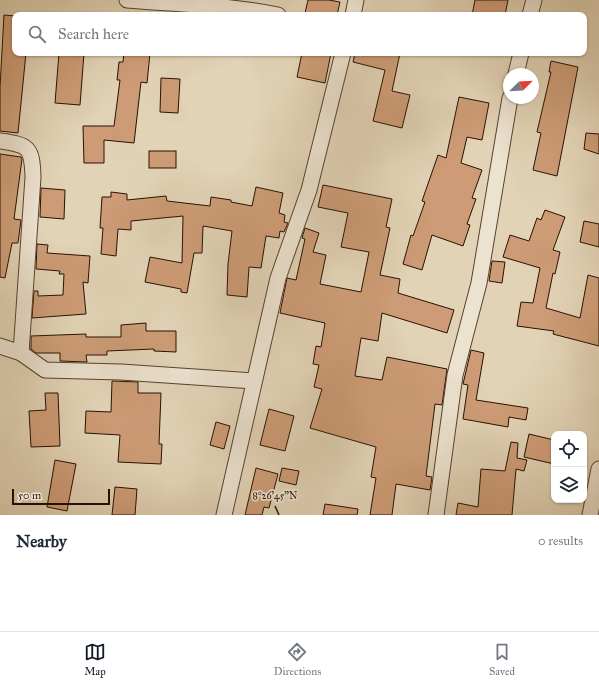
<!DOCTYPE html>
<meta charset="utf-8">
<style>
:root{--surface:#fff;--page:#f2f2f3;--text:#1f2937;--muted:#747a83;--line:#e0e1e3;--accent:#111827}
body{margin:0;font-family:"IM FELL Great Primer",serif;background:var(--page);color:var(--text)}
.controls{position:absolute;right:12px;bottom:12px;display:grid;overflow:hidden;border-radius:8px;box-shadow:0 1px 3px #0004}
.controls button{width:36px;height:36px;display:grid;place-items:center;padding:0;border:0;border-bottom:1px solid var(--line);background:var(--surface);color:var(--text);font:20px sans-serif}
.compass{position:absolute;left:503px;top:68px;width:36px;height:36px;border-radius:50%;background:var(--surface);box-shadow:0 1px 3px #0004;rotate:66deg}
.scale{position:absolute;left:12px;bottom:10px;width:98px;box-sizing:border-box;padding-left:4px;border:2px solid #281102;border-top:0;font-size:11px;line-height:14px;white-space:nowrap;color:#281102;-webkit-text-stroke:3px #ece2d0;paint-order:stroke}
.list{margin:0;padding:0;list-style:none}
h2{display:flex;justify-content:space-between;align-items:center;height:52px;margin:0;padding:0 16px;font-size:17px}
h2 small{font-size:13px;font-weight:400;color:var(--muted)}
.icon{flex:none;width:22px;height:22px;fill:none;stroke:currentColor;stroke-width:2;stroke-linecap:round;stroke-linejoin:round}
.map{position:relative;flex:none;width:599px;height:515px;overflow:hidden}
.search{position:absolute;background:var(--surface);box-shadow:0 1px 3px #0004;left:12px;right:12px;top:12px;height:44px;display:flex;align-items:center;gap:10px;box-sizing:border-box;padding:0 14px;border-radius:8px;color:var(--muted);font-size:15px}
.sheet{height:116px;background:var(--surface)}
nav{display:flex;justify-content:space-around;align-items:center;box-sizing:border-box;height:56px;border-top:1px solid var(--line);background:var(--surface);font-size:11px;color:var(--muted)}
nav a{display:grid;justify-items:center;gap:2px}
nav .on{color:var(--accent)}
.map>svg:first-child{display:block}
.building{fill:#cd9c76;stroke:#281102}
.lines{fill:none;stroke-linecap:round;stroke-linejoin:round}
.street-casing{stroke:#56422f;stroke-width:17}
.street{stroke:#ece2d0;stroke-width:15}
.ticks{fill:none;stroke:#281102;stroke-width:1.5}
.ticks-label{font-size:10px;text-anchor:middle;fill:#281102;stroke:#ece2d0;stroke-width:3.5;stroke-linejoin:round;paint-order:stroke}
</style>
<div class="map">
<svg width="599" height="515" viewBox="0 0 599 515">
<rect width="100%" height="100%" fill="#e2d3b6"/>
<filter id="stains"><feTurbulence type="fractalNoise" baseFrequency=".005" numOctaves="4"/><feColorMatrix values="0 0 0 0 .2 0 0 0 0 .09 0 0 0 0 .02 0 0 0 .5 -.17"/></filter>
<radialGradient id="worn" r=".72"><stop offset=".6" stop-color="#630" stop-opacity="0"/><stop offset="1" stop-color="#630" stop-opacity=".3"/></radialGradient>
<!-- building -->
<g class="building">
<polygon points="308,0 329,0 340,2 337,15 305,13"/>
<polygon points="475,0 508,0 505,15 472,15"/>
<polygon points="4,15 15,16 15,53 26,53 18,133 0,131 0,87"/>
<polygon points="59,53 84,53 80,105 55,103"/>
<polygon points="124,53 150,53 147,83 141,82 134,143 104,140 104,163 84,163 83,126 114,126 120,80 117,80 119,62 123,62"/>
<polygon points="302,53 331,53 325,83 297,77"/>
<polygon points="355,53 400,53 392,91 410,95 402,128 373,121 385,70 353,62"/>
<polygon points="551,61 578,67 557,176 533,170 541,133 537,132 551,72 549,72"/>
<polygon points="161,78 180,79 178,113 160,112"/>
<polygon points="459,97 489,103 482,140 467,137 461,163 482,170 472,198 476,199 467,224 470,225 463,246 432,235 422,270 403,264 411,235 413,236 425,202 422,201 438,155 446,158"/>
<polygon points="586,133 599,134 599,154 584,149"/>
<rect x="149" y="151" width="27" height="17"/>
<polygon points="0,154 21,157 22,159 14,219 21,220 18,243 12,243 5,278 0,277"/>
<polygon points="323,185 392,199 386,227 390,228 380,275 400,279 398,293 454,310 447,333 382,313 378,341 361,338 355,376 382,380 387,357 447,369 442,405 435,404 426,476 432,477 430,490 396,484 392,515 370,515 376,478 371,477 376,447 310,428 322,389 314,387 319,365 313,364 316,346 321,347 325,323 280,313 287,278 296,280 305,239 302,238 305,228 319,233 313,252 326,255 320,284 361,292 369,252 341,247 348,213 318,207"/>
<polygon points="256,187 283,193 279,213 285,215 284,222 288,223 284,232 280,231 279,238 266,236 261,268 249,267 247,297 227,295 228,264 232,231 203,226 202,253 194,253 187,293 181,292 181,289 145,282 150,257 182,263 183,216 131,221 131,230 118,229 116,256 101,254 103,228 100,228 102,197 111,197 111,192 127,194 127,200 166,196 167,201 210,206 211,197 231,200 231,202 252,206"/>
<polygon points="41,188 65,190 64,219 40,217"/>
<polygon points="545,210 565,217 553,250 560,252 555,274 553,273 546,308 580,318 588,275 599,278 599,346 553,334 554,331 517,326 521,302 533,303 540,268 503,257 510,235 529,241 537,218 541,220"/>
<polygon points="584,221 599,224 599,247 580,242"/>
<polygon points="37,244 48,245 47,253 90,256 88,283 83,282 86,314 32,318 34,291 38,291 38,296 63,295 64,274 59,274 60,271 36,269"/>
<polygon points="492,261 505,262 502,283 489,281"/>
<polygon points="146,323 146,331 176,331 176,352 154,351 154,349 107,351 107,355 86,355 87,362 60,361 60,353 36,353 31,349 31,336 86,334 86,337 121,337 121,325"/>
<polygon points="471,350 484,353 476,400 528,408 526,420 509,417 508,427 463,419 468,385 463,384"/>
<polygon points="112,381 138,382 138,393 161,393 159,444 162,444 161,464 118,462 120,435 85,433 86,411 111,412"/>
<polygon points="45,393 58,393 60,446 31,447 29,411 46,410"/>
<polygon points="269,409 294,416 285,451 260,445"/>
<polygon points="216,422 230,426 224,449 210,445"/>
<polygon points="529,434 554,440 554,464 524,457"/>
<polygon points="511,442 518,443 517,458 527,460 524,471 516,469 512,515 456,515 458,503 478,507 481,469 505,471"/>
<polygon points="55,460 76,464 67,511 47,507"/>
<polygon points="256,468 278,474 269,508 264,507 262,515 245,515"/>
<polygon points="282,468 299,471 296,485 279,481"/>
<polygon points="115,487 137,489 135,515 112,515"/>
<polygon points="325,504 358,509 357,515 323,515"/>
</g>
<g class="lines">
<!-- street casing -->
<g class="street-casing">
<g id="street">
<path d="M127 0C177 4 228 5 278 15"/>
<polyline points="353,15 356,0"/>
<polyline points="530,15 534,0"/>
<polyline points="516,74 521,53"/>
<path d="M0 141C29 145 32 147 33 177L21 353"/>
<polyline points="0,346 21,353 45,370 121,372 254,381"/>
<polyline points="224,515 278,278 309,190 343,53"/>
<polyline points="436,515 455,375 479,283 510,98"/>
<polyline points="590,515 599,469"/>
</g>
</g>
<!-- street -->
<use href="#street" class="street"/>
</g>
<!-- ticks -->
<path class="ticks" d="M275 506 279 515"/>
<g class="ticks-label">
<text x="275" y="499">8°26'45"N</text>
</g>
<rect width="100%" height="100%" filter="url(#stains)"/>
<rect width="100%" height="100%" fill="url(#worn)"/>
</svg>
<div class="controls">
<button><svg class="icon" aria-label="locate" viewBox="0 0 24 24"><circle cx="12" cy="12" r="6"/><path d="M12 2v4M12 18v4M2 12h4M18 12h4"/></svg></button>
<button><svg class="icon" aria-label="layers" viewBox="0 0 24 24"><path d="M12 4l9 5-9 5-9-5zM3 14l9 5 9-5"/></svg></button>
</div>
<svg class="compass" viewBox="-18 -18 36 36"><path d="M0-13l5 13h-10z" fill="#e53935"/><path d="M0 13l5-13h-10z" fill="#747a83"/></svg>
<div class="scale">50 m</div>
<div class="search"><svg class="icon" aria-label="search" viewBox="0 0 24 24"><circle cx="10" cy="10" r="6"/><path d="M15 15l6 6"/></svg>Search here</div>
</div>
<section class="sheet">
<h2>Nearby<small>0 results</small></h2>
<ul class="list">
</ul>
</section>
<nav>
<a class="on"><svg class="icon" aria-label="map" viewBox="0 0 24 24"><path d="M3 6l6-2 6 2 6-2v14l-6 2-6-2-6 2zM9 4v14M15 6v14"/></svg>Map</a>
<a><svg class="icon" aria-label="directions" viewBox="0 0 24 24"><path d="M12 3l9 9-9 9-9-9zM9 14v-3h6M13 9l2 2-2 2"/></svg>Directions</a>
<a><svg class="icon" aria-label="saved" viewBox="0 0 24 24"><path d="M7 4h10v16l-5-4-5 4z"/></svg>Saved</a>
</nav>
